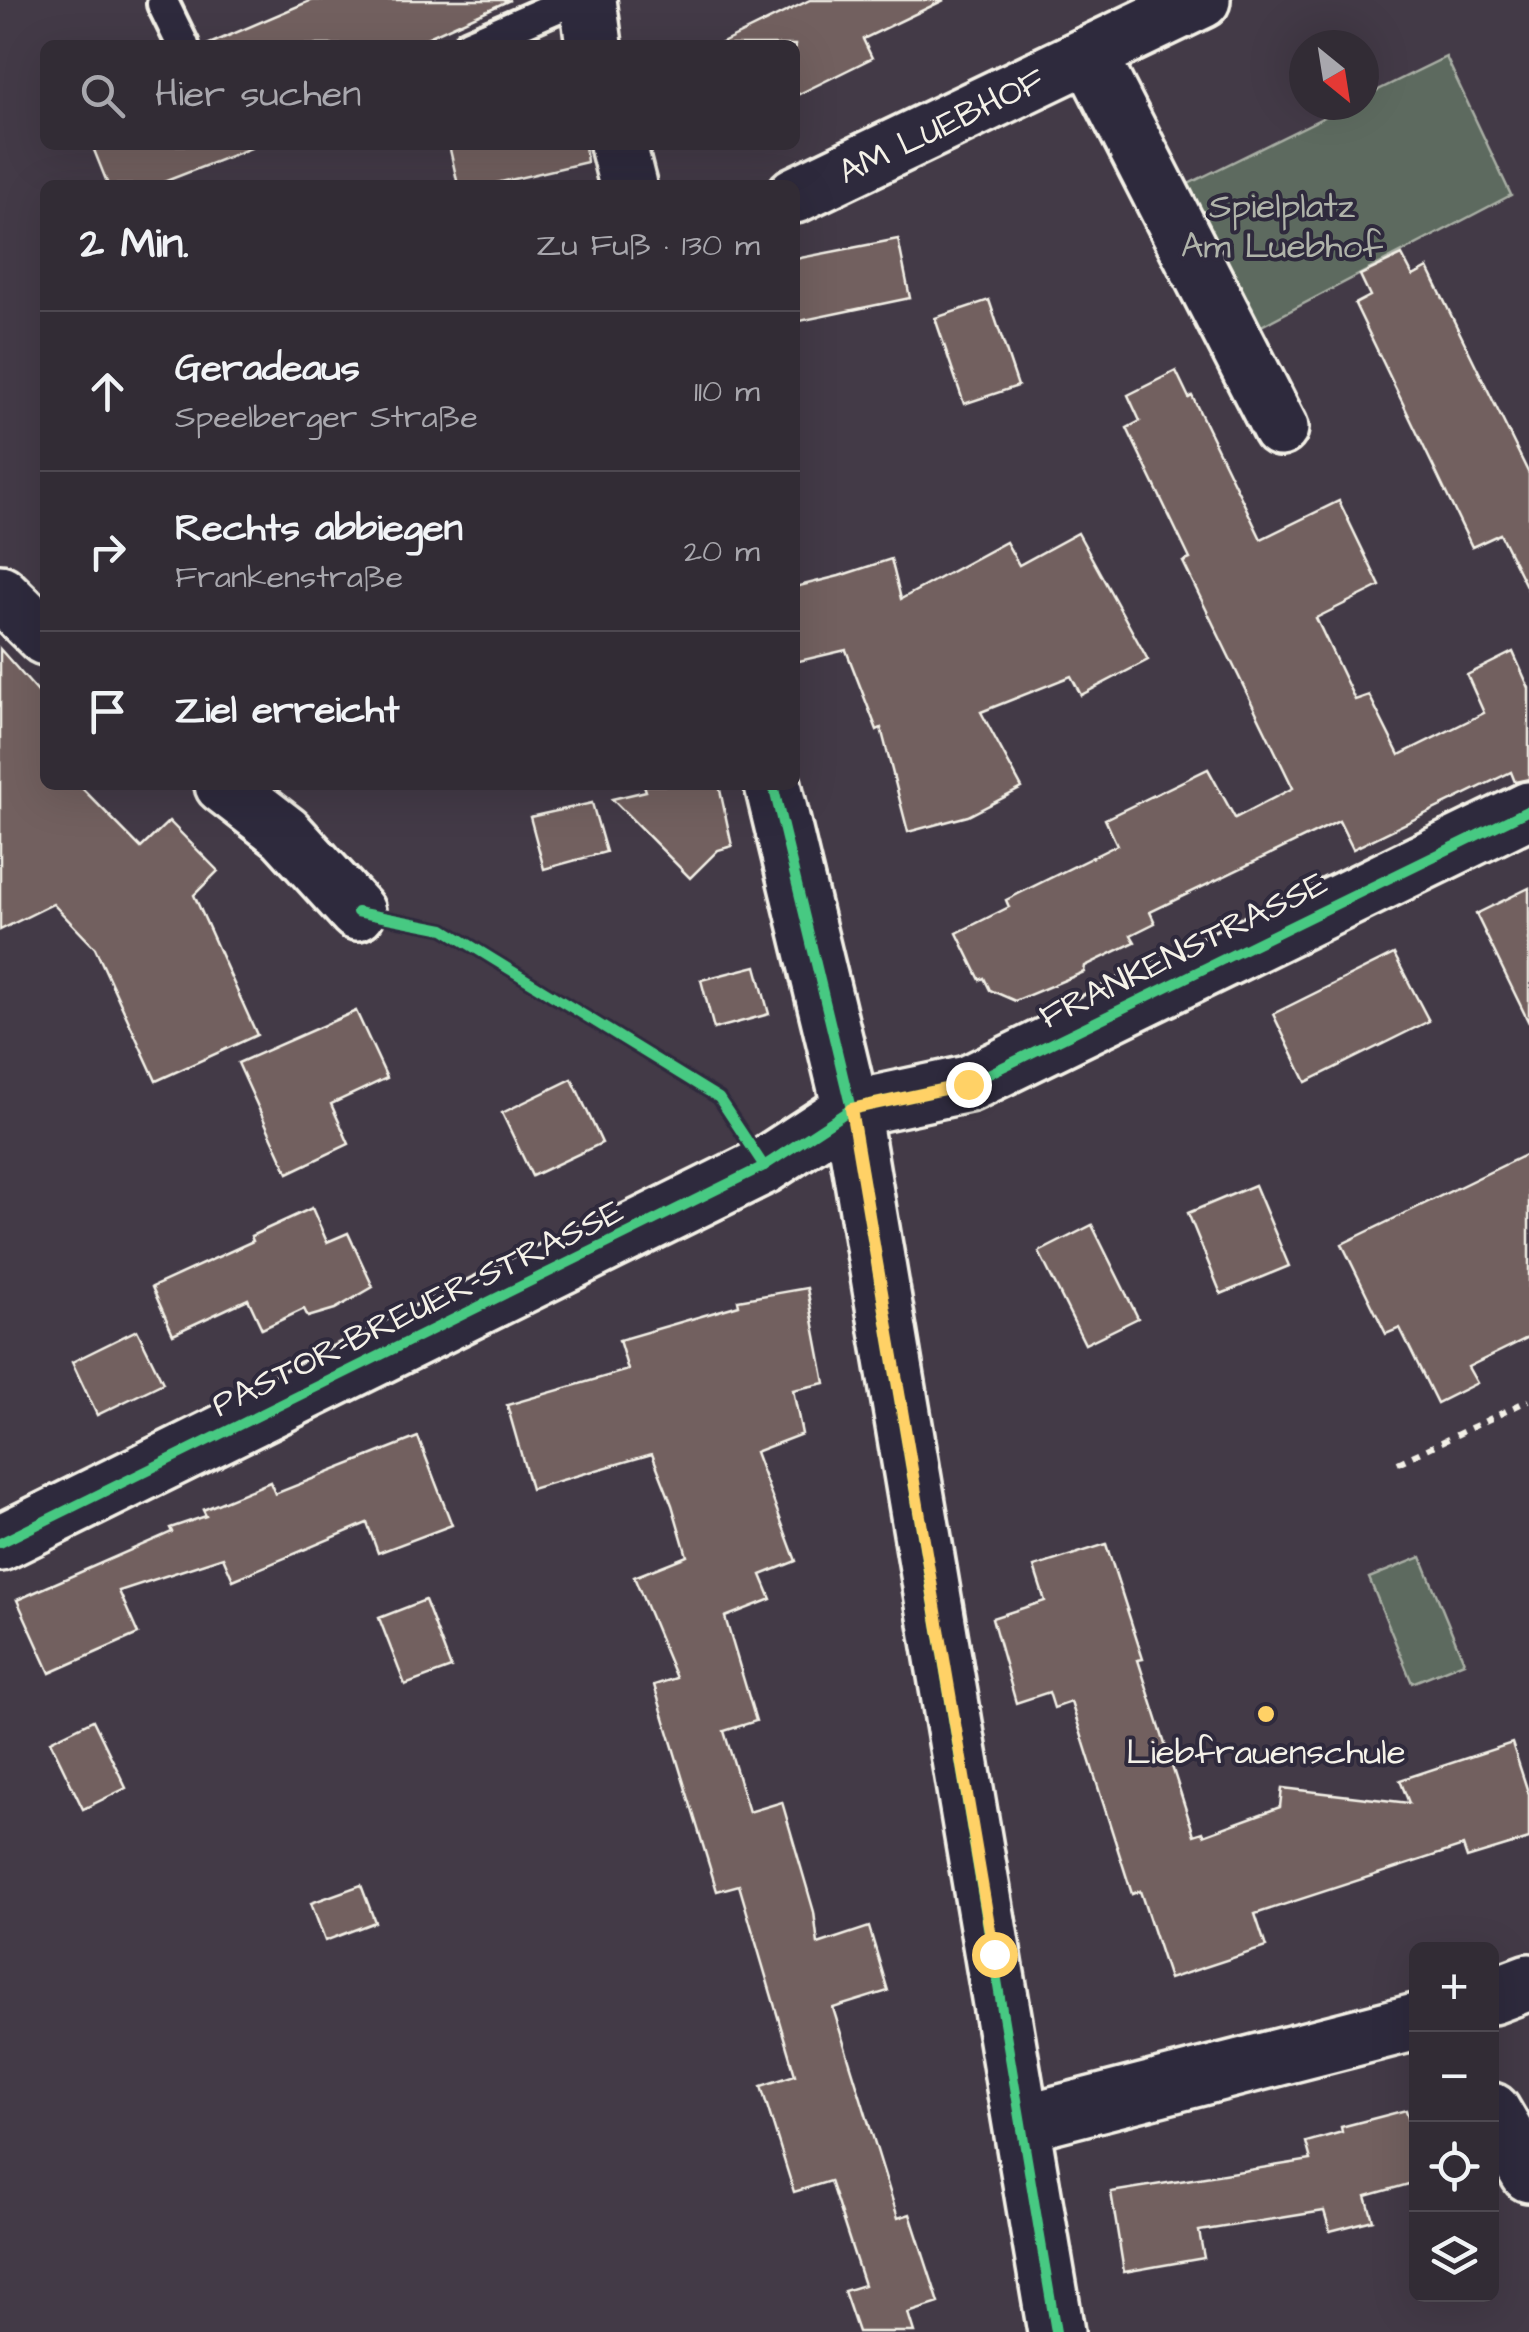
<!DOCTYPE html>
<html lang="de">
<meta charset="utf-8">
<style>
:root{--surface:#322c35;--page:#3a343d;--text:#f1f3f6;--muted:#a8a7ad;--line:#4d4850}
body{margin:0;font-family:"Architects Daughter",sans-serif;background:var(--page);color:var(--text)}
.controls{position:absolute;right:30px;bottom:30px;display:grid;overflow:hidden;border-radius:15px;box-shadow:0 10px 40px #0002}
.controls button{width:90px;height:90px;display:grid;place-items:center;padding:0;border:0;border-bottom:2px solid var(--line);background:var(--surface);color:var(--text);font:50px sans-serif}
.compass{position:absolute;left:1289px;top:30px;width:90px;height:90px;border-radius:50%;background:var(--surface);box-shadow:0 10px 40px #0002;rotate:150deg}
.stop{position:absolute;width:30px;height:30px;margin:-22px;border:8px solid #ffd166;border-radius:50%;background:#fff}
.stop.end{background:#ffd166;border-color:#fff;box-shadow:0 2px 10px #0008}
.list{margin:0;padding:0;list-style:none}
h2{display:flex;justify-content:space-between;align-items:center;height:130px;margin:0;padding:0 40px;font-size:42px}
h2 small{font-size:32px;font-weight:400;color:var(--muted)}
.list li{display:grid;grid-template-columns:65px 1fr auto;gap:30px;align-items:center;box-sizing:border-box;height:160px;padding:0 40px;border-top:2px solid var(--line)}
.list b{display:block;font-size:38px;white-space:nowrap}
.list p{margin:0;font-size:32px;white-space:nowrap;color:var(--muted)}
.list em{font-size:32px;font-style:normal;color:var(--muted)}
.icon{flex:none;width:55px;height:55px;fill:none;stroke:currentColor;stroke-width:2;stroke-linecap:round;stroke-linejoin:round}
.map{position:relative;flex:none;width:1529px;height:2332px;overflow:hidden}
.search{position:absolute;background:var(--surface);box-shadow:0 10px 40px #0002;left:40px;top:40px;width:760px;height:110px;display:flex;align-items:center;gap:25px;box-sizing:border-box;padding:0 35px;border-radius:15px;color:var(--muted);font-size:38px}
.panel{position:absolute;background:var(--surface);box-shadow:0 10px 40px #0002;left:40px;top:180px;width:760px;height:610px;border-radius:15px}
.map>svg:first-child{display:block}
.green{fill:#5d6a5f;stroke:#a8aea4;stroke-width:2.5}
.building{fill:#72615f;stroke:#f4f1e8;stroke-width:2.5}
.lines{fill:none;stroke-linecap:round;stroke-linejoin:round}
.service-casing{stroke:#f4f1e8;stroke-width:38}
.minor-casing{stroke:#f4f1e8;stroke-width:62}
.path{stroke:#f4f1e8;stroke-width:6;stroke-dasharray:8 8;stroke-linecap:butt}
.service{stroke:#2f2a3d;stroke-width:30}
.minor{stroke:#2f2a3d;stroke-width:55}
.cycleway-casing{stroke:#2f2a3d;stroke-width:16}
.cycleway{stroke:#46c982;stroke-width:10}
.route{stroke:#ffd166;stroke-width:12}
.poi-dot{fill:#ffd166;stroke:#2f2a3d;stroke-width:4}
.labels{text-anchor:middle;stroke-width:8;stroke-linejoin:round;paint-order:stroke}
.street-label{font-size:35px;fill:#f4f1e8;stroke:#2f2a3d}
.park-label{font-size:35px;fill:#b0b4aa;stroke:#2f2a3d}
.poi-label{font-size:35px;fill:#f4f1e8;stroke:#2f2a3d}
</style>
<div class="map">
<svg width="1529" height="2332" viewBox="0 0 1529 2332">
<rect width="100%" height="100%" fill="#433a47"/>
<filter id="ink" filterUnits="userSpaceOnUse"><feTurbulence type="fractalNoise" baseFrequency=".01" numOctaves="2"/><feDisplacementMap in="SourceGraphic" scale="20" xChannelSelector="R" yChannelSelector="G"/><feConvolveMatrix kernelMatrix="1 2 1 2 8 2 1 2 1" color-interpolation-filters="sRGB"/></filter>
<g filter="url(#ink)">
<!-- green -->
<g class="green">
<polygon points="1446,57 1511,195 1246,334 1176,190 1349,105 1364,105 1364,97"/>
<polygon points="1421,1557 1464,1662 1412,1683 1369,1578"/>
</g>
<!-- building -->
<g class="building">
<polygon points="312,0 510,0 411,45 207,45"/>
<polygon points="810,0 944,0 863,39 872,58 795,96 795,45 718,45"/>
<polygon points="92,145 250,145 251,148 156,185 108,185"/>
<polygon points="449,145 585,145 587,162 488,185 458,185"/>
<polygon points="898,239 910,298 795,322 795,259"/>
<polygon points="1402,255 1413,276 1428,268 1529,474 1529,592 1500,534 1472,547 1355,304 1370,296 1360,275"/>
<polygon points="989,300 1018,386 964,404 935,318"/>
<polygon points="1176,371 1189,398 1192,396 1261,539 1339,501 1380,586 1316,618 1355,700 1369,695 1399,755 1484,713 1467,675 1513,652 1529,688 1529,779 1515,782 1511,772 1353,849 1339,821 1150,912 1155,923 1131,935 1135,942 1085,966 1084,972 1015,1001 990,990 984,978 980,980 957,933 1009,907 1006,900 1117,845 1105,819 1208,769 1235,818 1293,788 1183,562 1190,559 1127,428 1140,421 1128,395"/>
<polygon points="1078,533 1148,660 1081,695 1071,676 981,712 1022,788 968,816 908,832 881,728 877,730 846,650 795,662 795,587 839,576 891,559 901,599 1006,542 1019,565"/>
<polygon points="0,649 45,700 45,785 79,785 141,848 169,821 218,871 194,895 257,1035 156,1081 95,948 53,904 0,930"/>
<polygon points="644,785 719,785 732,846 718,850 690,878 612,799 646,791"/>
<polygon points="592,803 606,852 544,869 530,817"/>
<polygon points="1529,888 1529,1023 1476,914"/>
<polygon points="1394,954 1429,1021 1306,1082 1273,1014"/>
<polygon points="756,966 769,1014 714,1029 701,980"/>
<polygon points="356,1011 387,1078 331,1104 349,1144 288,1173 238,1063"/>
<polygon points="572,1079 602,1143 532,1176 502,1113"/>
<polygon points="1529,1153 1529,1337 1468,1367 1477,1383 1437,1403 1400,1328 1386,1334 1342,1244"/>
<polygon points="1255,1185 1289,1266 1221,1294 1188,1213"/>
<polygon points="312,1208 327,1242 348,1233 373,1287 335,1309 308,1317 304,1309 262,1329 248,1299 173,1334 152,1287 253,1241 251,1236"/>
<polygon points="1092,1225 1138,1318 1085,1344 1039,1252"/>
<polygon points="807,1288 825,1383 793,1390 802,1434 755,1452 796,1561 761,1575 771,1599 725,1617 756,1721 724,1731 749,1812 782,1802 814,1912 818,1944 869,1927 888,1991 833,2008 898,2218 910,2214 939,2303 908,2313 914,2332 858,2332 844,2291 864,2285 830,2181 794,2192 761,2086 795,2075 739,1885 717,1891 654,1685 676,1678 634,1577 687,1556 672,1505 652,1454 531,1489 507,1405 628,1370 619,1340 739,1305 738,1300"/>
<polygon points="137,1330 163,1383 97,1415 72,1362"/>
<polygon points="418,1437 452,1525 378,1553 367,1523 233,1580 223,1557 119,1591 138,1634 50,1673 17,1600 172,1532 170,1528 206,1516 203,1510 270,1482 275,1494"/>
<polygon points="1106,1544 1143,1659 1138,1660 1194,1835 1203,1832 1204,1835 1280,1807 1282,1788 1409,1803 1400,1780 1512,1743 1529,1795 1529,1839 1467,1858 1463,1846 1255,1914 1266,1947 1169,1979 1140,1891 1132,1894 1071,1702 1054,1708 1049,1692 1016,1703 992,1618 1045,1601 1034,1567"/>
<polygon points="425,1600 451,1668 405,1685 379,1618"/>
<polygon points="93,1720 126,1788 83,1809 50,1741"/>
<polygon points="361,1885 375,1922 325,1941 311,1903"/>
<polygon points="1406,2110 1416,2147 1416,2182 1366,2196 1373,2220 1330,2231 1324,2211 1199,2231 1204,2258 1124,2272 1111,2192 1311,2160 1306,2142 1342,2132 1341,2127"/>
</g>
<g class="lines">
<!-- service casing -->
<g class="service-casing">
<g id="service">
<polyline points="163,4 183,45"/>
<polyline points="469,45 573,0"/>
</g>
</g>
<!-- minor casing -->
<g class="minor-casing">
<g id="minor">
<polyline points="588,0 594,45"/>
<polyline points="1089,54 1280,428"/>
<polyline points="618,145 628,185"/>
<path id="s1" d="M795 195 1202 0"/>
<polyline points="0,593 45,637"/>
<polyline points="223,785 285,833 357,912"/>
<polyline points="773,785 851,1109 1056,2332"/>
<polyline points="0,1543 764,1166 851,1109 968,1084 1529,810"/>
<polyline points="1492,1996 1529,1982"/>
<polyline points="1492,2111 1529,2174"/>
<polyline points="1022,2123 1416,2022"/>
</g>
</g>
<!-- path -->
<polyline class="path" points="1398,1463 1529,1400"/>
<!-- service -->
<use href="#service" class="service"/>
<!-- minor -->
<use href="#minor" class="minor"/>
<!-- cycleway casing -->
<g class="cycleway-casing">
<g id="cycleway">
<polyline points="773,785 851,1109 1056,2332"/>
<polyline points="357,912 444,929 719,1098 764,1166"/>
<polyline points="0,1543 764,1166 851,1109 968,1084 1529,810"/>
</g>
</g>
<!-- cycleway -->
<use href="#cycleway" class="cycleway"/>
</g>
</g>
<g class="lines" filter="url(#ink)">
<!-- route -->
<polyline class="route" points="968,1084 851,1109 994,1954"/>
</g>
<!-- markers -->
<circle class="poi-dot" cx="1266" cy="1714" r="10"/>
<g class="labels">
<!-- street labels -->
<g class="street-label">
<text dy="12" stroke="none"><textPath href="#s1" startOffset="162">AM LUEBHOF</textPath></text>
<text transform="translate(1183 949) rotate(-26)" y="12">FRANKENSTRASSE</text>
<text transform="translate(417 1307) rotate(-26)" y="12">PASTOR-BREUER-STRASSE</text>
</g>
<!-- park labels -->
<g class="park-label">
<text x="1282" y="217">Spielplatz<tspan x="1282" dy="40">Am Luebhof</tspan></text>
</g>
<!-- poi labels -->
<g class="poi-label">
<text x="1266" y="1763">Liebfrauenschule</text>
</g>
</g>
</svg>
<div class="controls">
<button>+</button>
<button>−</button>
<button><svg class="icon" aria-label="locate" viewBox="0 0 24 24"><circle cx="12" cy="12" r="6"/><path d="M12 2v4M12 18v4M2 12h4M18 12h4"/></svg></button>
<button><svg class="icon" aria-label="layers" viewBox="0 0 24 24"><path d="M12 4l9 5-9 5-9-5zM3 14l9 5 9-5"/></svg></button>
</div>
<svg class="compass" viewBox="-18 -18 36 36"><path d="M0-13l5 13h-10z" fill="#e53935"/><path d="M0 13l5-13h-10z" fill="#a8a7ad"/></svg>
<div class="stop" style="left:994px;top:1954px"></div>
<div class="stop end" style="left:968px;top:1084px"></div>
<div class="search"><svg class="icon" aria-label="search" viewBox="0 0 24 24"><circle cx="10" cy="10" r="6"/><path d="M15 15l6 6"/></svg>Hier suchen</div>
<section class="panel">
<h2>2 Min.<small>Zu Fuß · 130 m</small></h2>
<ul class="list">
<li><svg class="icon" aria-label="ahead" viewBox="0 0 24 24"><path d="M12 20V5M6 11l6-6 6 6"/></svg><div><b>Geradeaus</b><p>Speelberger Straße</p></div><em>110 m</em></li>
<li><svg class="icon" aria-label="right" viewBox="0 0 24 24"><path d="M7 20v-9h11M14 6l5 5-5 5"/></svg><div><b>Rechts abbiegen</b><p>Frankenstraße</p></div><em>20 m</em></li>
<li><svg class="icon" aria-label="arrive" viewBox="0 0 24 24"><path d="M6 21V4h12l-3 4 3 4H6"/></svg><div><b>Ziel erreicht</b></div></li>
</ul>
</section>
</div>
